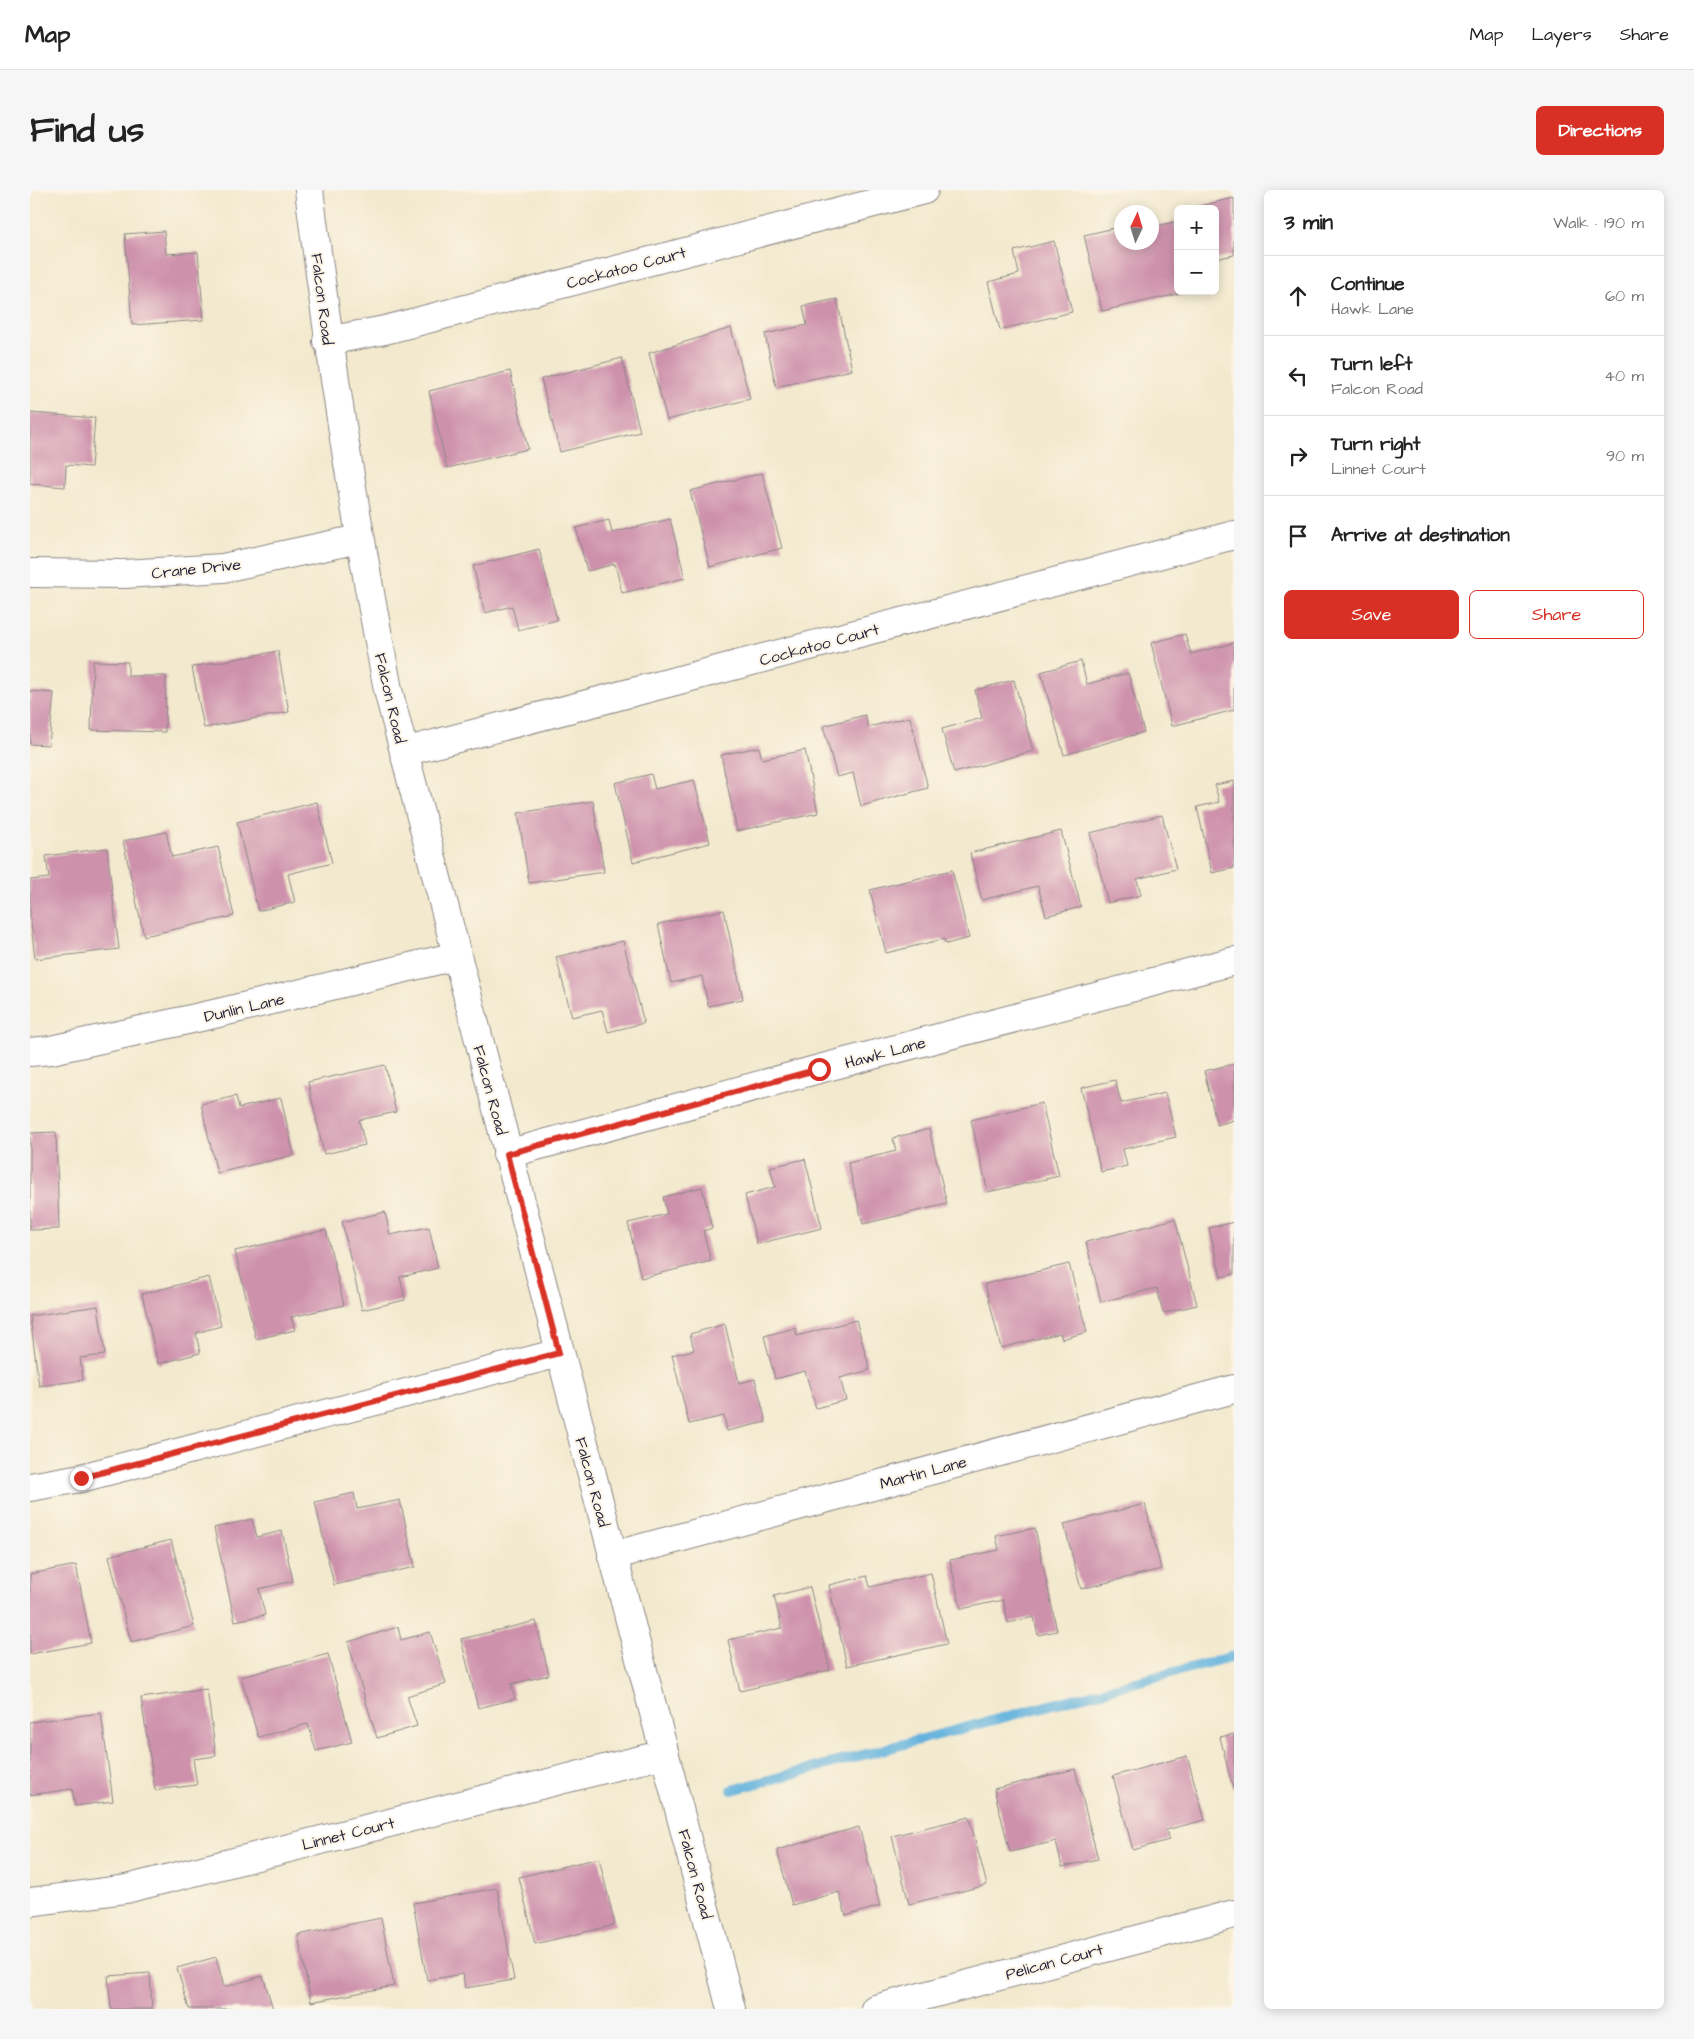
<!DOCTYPE html>
<meta charset="utf-8">
<style>
:root{--surface:#fff;--page:#f6f6f6;--text:#222;--muted:#767676;--line:#e0e0e0;--accent:#d93025}
body{margin:0;font-family:"Architects Daughter",sans-serif;background:var(--page);color:var(--text)}
.controls{position:absolute;right:15px;top:15px;display:grid;overflow:hidden;border-radius:8px;box-shadow:0 2px 12px #0003}
.controls button{width:45px;height:45px;display:grid;place-items:center;padding:0;border:0;border-bottom:1px solid var(--line);background:var(--surface);color:var(--text);font:25px sans-serif}
.compass{position:absolute;left:1084px;top:15px;width:45px;height:45px;border-radius:50%;background:var(--surface);box-shadow:0 2px 12px #0003;rotate:4deg}
.stop{position:absolute;width:15px;height:15px;margin:-11px;border:4px solid #d93025;border-radius:50%;background:#fff}
.stop.end{background:#d93025;border-color:#fff;box-shadow:0 1px 5px #0008}
.list{margin:0;padding:0;list-style:none}
h2{display:flex;justify-content:space-between;align-items:center;height:65px;margin:0;padding:0 20px;font-size:21px}
h2 small{font-size:16px;font-weight:400;color:var(--muted)}
.list li{display:grid;grid-template-columns:32px 1fr auto;gap:15px;align-items:center;box-sizing:border-box;height:80px;padding:0 20px;border-top:1px solid var(--line)}
.list b{display:block;font-size:19px;white-space:nowrap}
.list p{margin:0;font-size:16px;white-space:nowrap;color:var(--muted)}
.list em{font-size:16px;font-style:normal;color:var(--muted)}
.actions{display:flex;gap:10px;padding:15px 20px}
.actions a{flex:1;padding:11px 0;border:1px solid var(--accent);border-radius:8px;text-align:center;font-size:18px;color:var(--accent)}
.actions .main{background:var(--accent);color:#fff}
.icon{flex:none;width:28px;height:28px;fill:none;stroke:currentColor;stroke-width:2;stroke-linecap:round;stroke-linejoin:round}
.map{position:relative;flex:none;width:1204px;height:1819px;overflow:hidden;border-radius:8px}
header{display:flex;align-items:center;gap:30px;box-sizing:border-box;height:70px;padding:0 25px;background:var(--surface);border-bottom:1px solid var(--line)}
header strong{font-size:24px}
nav{display:flex;gap:28px;margin-inline-start:auto;font-size:18px}
.intro{display:flex;align-items:center;justify-content:space-between;box-sizing:border-box;height:120px;padding:0 30px}
h1{margin:0;font-size:35px}
.button{padding:12px 22px;border-radius:8px;background:var(--accent);color:#fff;font-size:18px;font-weight:700}
main{display:flex;gap:30px;padding:0 30px}
aside{flex:1;background:var(--surface);border-radius:8px;box-shadow:0 2px 12px #0003}
.map>svg:first-child{display:block}
.lines{fill:none;stroke-linecap:round;stroke-linejoin:round}
.stream{stroke:#63b3dd;stroke-width:10}
.building{fill:#ce91ac}
.street-casing{stroke:#8a8684;stroke-width:30}
.secondary-casing{stroke:#8a8684;stroke-width:30}
.street{stroke:#fff;stroke-width:28}
.secondary{stroke:#fff;stroke-width:28}
.route{stroke:#d93025;stroke-width:6}
.labels{text-anchor:middle;stroke-width:4;stroke-linejoin:round;paint-order:stroke}
.street-label{font-size:16px;fill:#22223b;stroke:#fcf5e5}
</style>
<header>
<strong>Map</strong>
<nav><a>Map</a><a>Layers</a><a>Share</a></nav>
</header>
<div class="intro"><h1>Find us</h1><a class="button">Directions</a></div>
<main>
<div class="map">
<svg width="1204" height="1819" viewBox="0 0 1204 1819">
<rect width="100%" height="100%" fill="#fcf5e5"/>
<filter id="ink" filterUnits="userSpaceOnUse"><feTurbulence type="fractalNoise" baseFrequency=".02" numOctaves="2"/><feDisplacementMap in="SourceGraphic" scale="10" xChannelSelector="R" yChannelSelector="G"/><feConvolveMatrix kernelMatrix="1 2 1 2 8 2 1 2 1" color-interpolation-filters="sRGB"/></filter>
<filter id="wash" filterUnits="userSpaceOnUse"><feTurbulence type="fractalNoise" baseFrequency=".0096" numOctaves="4" result="noise"/><feDisplacementMap in="SourceGraphic" scale="20" xChannelSelector="R" yChannelSelector="G"/><feGaussianBlur stdDeviation="1.12" result="paint"/><feColorMatrix in="noise" values="0 0 0 0 0 0 0 0 0 0 0 0 0 0 0 0 0 1.4 0 .05"/><feComposite in="paint" operator="in"/></filter>
<g filter="url(#wash)">
<rect width="100%" height="100%" fill="#f2e9ce"/>
<g class="lines">
<!-- stream -->
<polyline class="stream" points="702,1600 1204,1466"/>
</g>
<g id="blocks">
<!-- building -->
<g class="building">
<polygon points="1204,8 1204,65 1185,69 1185,19 1161,18"/>
<polygon points="1144,32 1148,48 1148,101 1156,102 1072,121 1054,45 1089,37 1092,52 1122,52 1122,37"/>
<polygon points="134,41 136,64 168,62 174,130 102,135 95,44"/>
<polygon points="1024,51 1042,122 970,140 958,92 989,84 984,61"/>
<polygon points="807,109 822,180 746,197 735,144 777,135 773,116"/>
<polygon points="701,138 720,209 637,230 619,163"/>
<polygon points="592,168 610,242 530,262 511,189"/>
<polygon points="480,181 498,259 417,278 399,201"/>
<polygon points="0,223 65,228 61,277 36,275 35,297 0,294"/>
<polygon points="732,283 752,358 680,377 660,301"/>
<polygon points="640,329 655,388 592,403 585,374 557,381 546,338 579,330 582,343"/>
<polygon points="509,359 527,430 488,440 482,416 455,423 443,376"/>
<polygon points="1155,444 1161,464 1204,453 1204,520 1142,536 1121,453"/>
<polygon points="248,461 259,522 174,538 162,477"/>
<polygon points="63,471 98,472 98,486 136,486 135,542 61,540"/>
<polygon points="1051,471 1057,494 1098,483 1114,542 1034,565 1011,482"/>
<polygon points="984,490 1003,561 924,583 912,539 952,528 945,500"/>
<polygon points="0,501 24,503 19,555 0,554"/>
<polygon points="835,525 838,537 880,527 898,598 831,616 823,583 807,587 793,536"/>
<polygon points="729,557 732,569 775,560 788,623 707,641 691,565"/>
<polygon points="621,584 625,599 664,590 680,653 603,672 585,593"/>
<polygon points="1204,591 1204,678 1182,683 1167,617 1189,612 1185,595"/>
<polygon points="563,611 574,682 499,693 488,623"/>
<polygon points="287,612 302,673 258,684 265,712 228,721 207,632"/>
<polygon points="1132,625 1146,679 1107,689 1111,705 1078,713 1060,643"/>
<polygon points="1031,641 1051,717 1016,726 1008,696 952,710 940,663"/>
<polygon points="136,642 142,667 188,657 204,726 114,746 93,651"/>
<polygon points="77,658 89,759 5,769 0,724 0,690 19,688 16,666"/>
<polygon points="922,680 939,748 916,754 914,749 856,763 840,700"/>
<polygon points="694,720 713,809 678,816 672,786 641,793 628,734"/>
<polygon points="593,751 614,833 578,842 572,820 542,827 526,767"/>
<polygon points="1204,874 1204,930 1187,935 1174,881"/>
<polygon points="355,875 366,922 329,930 335,955 294,964 278,892"/>
<polygon points="1085,890 1091,913 1135,903 1146,947 1093,959 1097,976 1071,982 1051,898"/>
<polygon points="206,906 209,918 251,908 264,965 187,983 171,914"/>
<polygon points="1012,913 1029,986 958,1002 941,930"/>
<polygon points="899,939 917,1014 833,1034 818,973 866,961 863,948"/>
<polygon points="26,942 29,1039 0,1040 0,943"/>
<polygon points="775,969 792,1038 727,1054 715,1005 745,997 740,977"/>
<polygon points="672,997 682,1038 673,1041 681,1071 611,1088 598,1033 637,1024 633,1007"/>
<polygon points="355,1022 360,1045 399,1037 408,1078 370,1087 375,1110 332,1120 312,1032"/>
<polygon points="1145,1029 1167,1115 1133,1123 1127,1098 1071,1112 1056,1052"/>
<polygon points="1204,1032 1204,1084 1191,1087 1179,1038"/>
<polygon points="296,1040 314,1115 261,1127 265,1140 226,1149 205,1061"/>
<polygon points="1039,1074 1057,1142 1032,1149 1030,1143 971,1158 955,1094"/>
<polygon points="179,1087 191,1136 166,1143 170,1163 128,1174 112,1104"/>
<polygon points="68,1116 75,1165 50,1168 53,1190 9,1196 0,1126"/>
<polygon points="826,1130 840,1180 810,1188 816,1210 786,1218 775,1181 745,1189 734,1146 765,1138 767,1146"/>
<polygon points="695,1134 709,1193 725,1189 736,1232 697,1241 694,1226 659,1234 642,1165 664,1160 660,1144"/>
<polygon points="324,1303 327,1319 370,1310 385,1377 304,1395 285,1312"/>
<polygon points="1115,1314 1131,1379 1051,1399 1034,1334"/>
<polygon points="222,1329 227,1347 252,1341 263,1391 229,1399 235,1425 205,1431 184,1338"/>
<polygon points="1005,1338 1027,1441 1008,1445 1004,1427 978,1433 973,1410 931,1419 920,1370 969,1360 966,1346"/>
<polygon points="141,1350 164,1436 101,1452 79,1366"/>
<polygon points="46,1375 61,1453 0,1464 0,1384"/>
<polygon points="901,1383 917,1454 817,1476 799,1395 837,1386 840,1397"/>
<polygon points="780,1397 800,1480 710,1501 698,1450 752,1438 744,1406"/>
<polygon points="506,1431 519,1485 481,1494 485,1509 448,1518 431,1449"/>
<polygon points="368,1437 371,1450 400,1442 416,1494 377,1506 387,1536 347,1548 318,1452"/>
<polygon points="298,1464 322,1552 286,1561 278,1534 228,1547 211,1487"/>
<polygon points="177,1499 186,1566 163,1569 167,1595 125,1600 111,1508"/>
<polygon points="71,1523 83,1611 45,1616 42,1599 0,1605 0,1532"/>
<polygon points="1204,1544 1204,1599 1203,1599 1190,1547"/>
<polygon points="1157,1566 1175,1630 1136,1640 1139,1650 1103,1660 1083,1586"/>
<polygon points="1045,1579 1068,1669 1032,1677 1026,1651 980,1662 964,1599"/>
<polygon points="939,1627 957,1695 879,1714 862,1646"/>
<polygon points="829,1637 850,1716 816,1726 809,1702 762,1715 747,1660"/>
<polygon points="569,1668 585,1735 505,1754 489,1687"/>
<polygon points="467,1698 484,1790 435,1798 433,1784 397,1790 383,1713"/>
<polygon points="351,1728 364,1796 281,1812 268,1745"/>
<polygon points="186,1767 194,1797 233,1786 243,1819 159,1819 147,1778"/>
<polygon points="120,1783 122,1819 81,1819 78,1786"/>
</g>
</g>
</g>
<g filter="url(#ink)">
<use href="#blocks" fill-opacity="0" stroke="#8a8684" stroke-width="1"/>
<g class="lines">
<!-- street casing -->
<g class="street-casing">
<g id="street">
<polyline points="297,151 355,140 894,0"/>
<polyline points="0,383 94,384 193,378 329,349"/>
<polyline points="374,562 1204,345"/>
<polyline points="0,862 21,860 184,824 426,766"/>
<polyline points="477,964 789,879 1204,771"/>
<polyline points="0,1297 51,1288 529,1163"/>
<polyline points="582,1366 1204,1199"/>
<polyline points="0,1712 96,1699 634,1564"/>
<polyline points="845,1819 1204,1724"/>
</g>
</g>
<!-- secondary casing -->
<g class="secondary-casing">
<path id="secondary" d="M279 0C300 168 326 334 358 500L701 1819"/>
</g>
<!-- street -->
<use href="#street" class="street"/>
<!-- secondary -->
<use href="#secondary" class="secondary"/>
</g>
</g>
<g class="lines" filter="url(#ink)">
<!-- route -->
<polyline class="route" points="51,1288 529,1163 477,964 789,879"/>
</g>
<g class="labels">
<!-- street labels -->
<g class="street-label">
<text transform="translate(596 77) rotate(-15)" y="6">Cockatoo Court</text>
<text transform="translate(293 109) rotate(83)" y="6">Falcon Road</text>
<text transform="translate(166 378) rotate(-6)" y="6">Crane Drive</text>
<text transform="translate(789 454) rotate(-15)" y="6">Cockatoo Court</text>
<text transform="translate(361 508) rotate(77)" y="6">Falcon Road</text>
<text transform="translate(214 817) rotate(-13)" y="6">Dunlin Lane</text>
<text transform="translate(855 862) rotate(-15)" y="6">Hawk Lane</text>
<text transform="translate(461 900) rotate(75)" y="6">Falcon Road</text>
<text transform="translate(893 1282) rotate(-15)" y="6">Martin Lane</text>
<text transform="translate(563 1292) rotate(75)" y="6">Falcon Road</text>
<text transform="translate(318 1643) rotate(-14)" y="6">Linnet Court</text>
<text transform="translate(666 1684) rotate(75)" y="6">Falcon Road</text>
<text transform="translate(1024 1771) rotate(-15)" y="6">Pelican Court</text>
</g>
</g>
</svg>
<div class="controls">
<button>+</button>
<button>−</button>
</div>
<svg class="compass" viewBox="-18 -18 36 36"><path d="M0-13l5 13h-10z" fill="#e53935"/><path d="M0 13l5-13h-10z" fill="#767676"/></svg>
<div class="stop" style="left:789px;top:879px"></div>
<div class="stop end" style="left:51px;top:1288px"></div>
</div>
<aside>
<h2>3 min<small>Walk · 190 m</small></h2>
<ul class="list">
<li><svg class="icon" aria-label="ahead" viewBox="0 0 24 24"><path d="M12 20V5M6 11l6-6 6 6"/></svg><div><b>Continue</b><p>Hawk Lane</p></div><em>60 m</em></li>
<li><svg class="icon" aria-label="left" viewBox="0 0 24 24"><path d="M17 20v-9H6M10 6l-5 5 5 5"/></svg><div><b>Turn left</b><p>Falcon Road</p></div><em>40 m</em></li>
<li><svg class="icon" aria-label="right" viewBox="0 0 24 24"><path d="M7 20v-9h11M14 6l5 5-5 5"/></svg><div><b>Turn right</b><p>Linnet Court</p></div><em>90 m</em></li>
<li><svg class="icon" aria-label="arrive" viewBox="0 0 24 24"><path d="M6 21V4h12l-3 4 3 4H6"/></svg><div><b>Arrive at destination</b></div></li>
</ul>
<div class="actions"><a class="main">Save</a><a>Share</a></div>
</aside>
</main>
